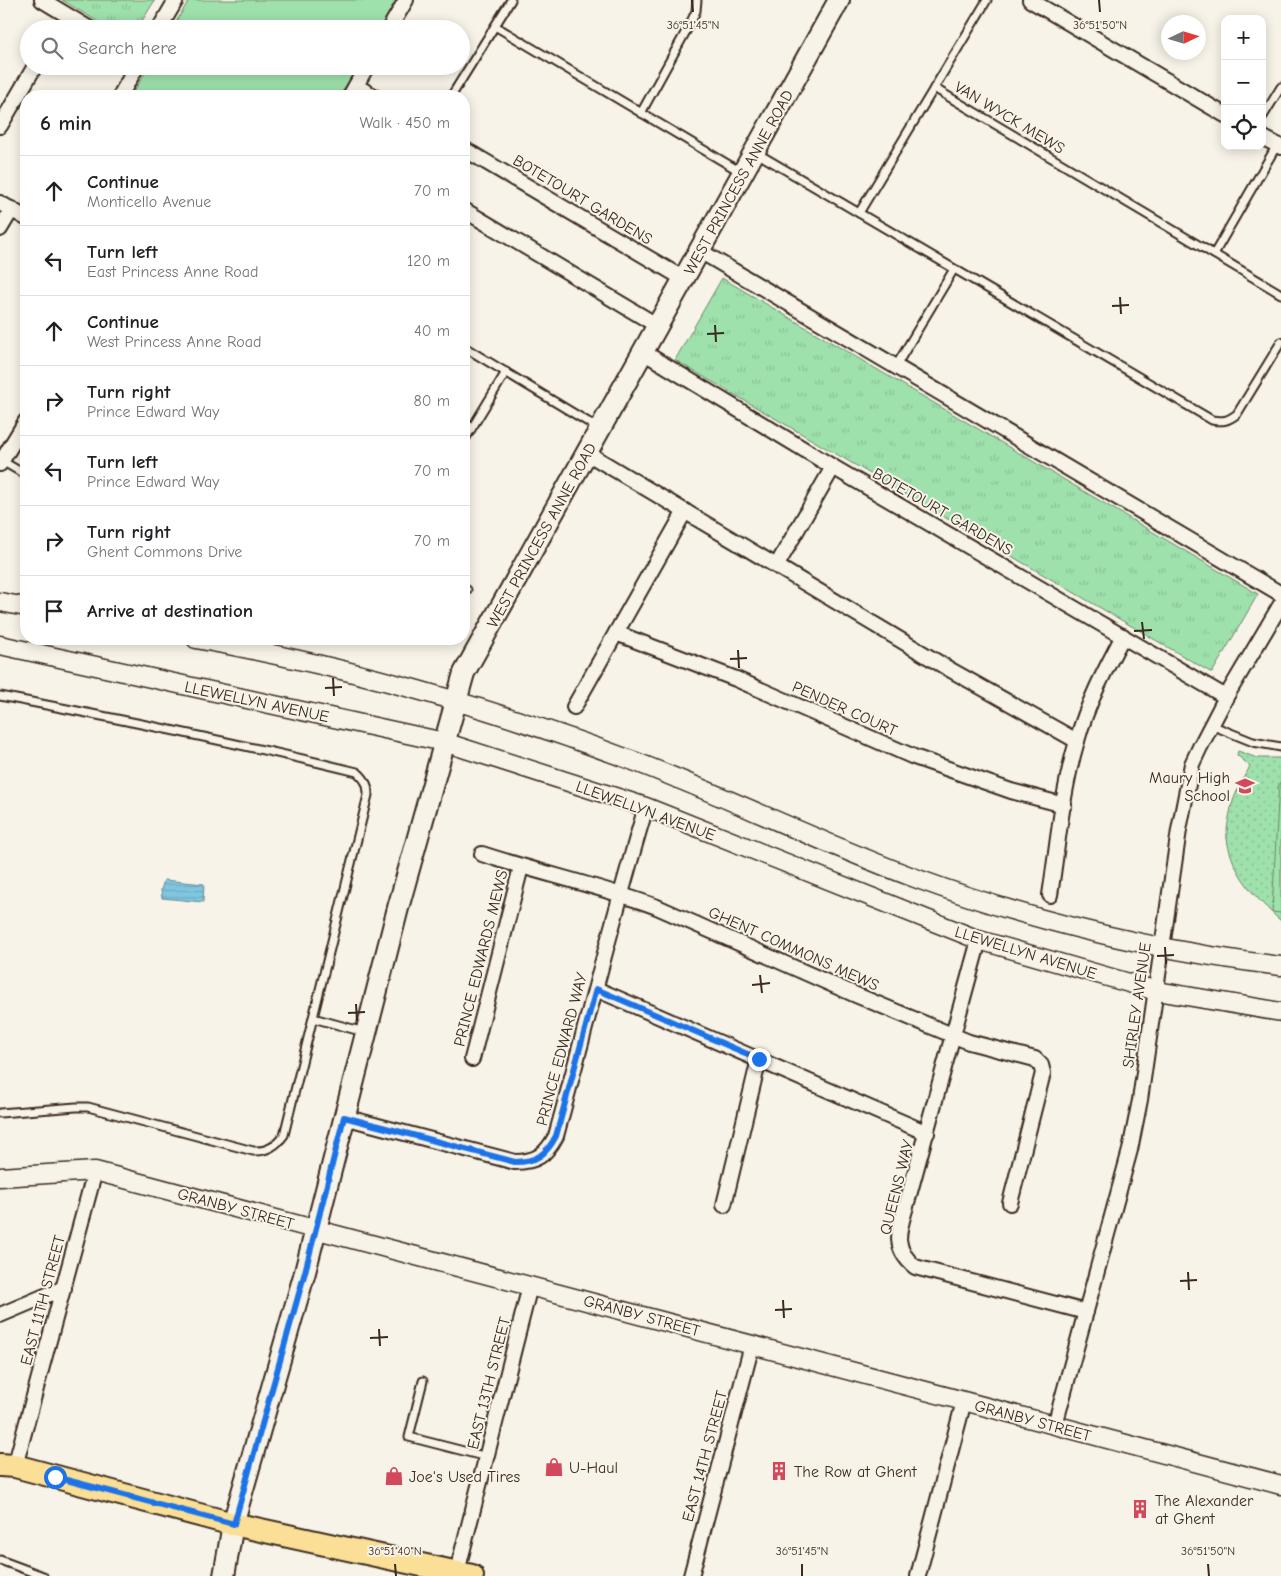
<!DOCTYPE html>
<meta charset="utf-8">
<style>
:root{--surface:#fff;--page:#f6f6f6;--text:#202124;--muted:#757577;--line:#e0e0e0}
body{margin:0;font-family:"Comic Neue",sans-serif;background:var(--page);color:var(--text)}
.controls{position:absolute;right:15px;top:15px;display:grid;overflow:hidden;border-radius:10px;box-shadow:0 2px 12px #0003}
.controls button{width:45px;height:45px;display:grid;place-items:center;padding:0;border:0;border-bottom:1px solid var(--line);background:var(--surface);color:var(--text);font:25px sans-serif}
.compass{position:absolute;left:1161px;top:15px;width:45px;height:45px;border-radius:50%;background:var(--surface);box-shadow:0 2px 12px #0003;rotate:86deg}
.stop{position:absolute;width:15px;height:15px;margin:-11px;border:4px solid #1a73e8;border-radius:50%;background:#fff}
.stop.end{background:#1a73e8;border-color:#fff;box-shadow:0 1px 5px #0008}
.list{margin:0;padding:0;list-style:none}
h2{display:flex;justify-content:space-between;align-items:center;height:65px;margin:0;padding:0 20px;font-size:21px}
h2 small{font-size:16px;font-weight:400;color:var(--muted)}
.list li{display:grid;grid-template-columns:32px 1fr auto;gap:15px;align-items:center;box-sizing:border-box;height:70px;padding:0 20px;border-top:1px solid var(--line)}
.list b{display:block;font-size:19px;white-space:nowrap}
.list p{margin:0;font-size:16px;white-space:nowrap;color:var(--muted)}
.list em{font-size:16px;font-style:normal;color:var(--muted)}
.icon{flex:none;width:28px;height:28px;fill:none;stroke:currentColor;stroke-width:2;stroke-linecap:round;stroke-linejoin:round}
.map{position:relative;flex:none;width:1281px;height:1576px;overflow:hidden}
.search{position:absolute;background:var(--surface);box-shadow:0 2px 12px #0003;left:20px;top:20px;width:450px;height:55px;display:flex;align-items:center;gap:12px;box-sizing:border-box;padding:0 18px;border-radius:28px;color:var(--muted);font-size:19px}
.panel{position:absolute;background:var(--surface);box-shadow:0 2px 12px #0003;left:20px;top:90px;width:450px;height:555px;border-radius:20px}
.map>svg:first-child{display:block}
.grass{fill:url(#grass-dots);stroke:#6c8665}
.park{fill:url(#park-tufts);stroke:#6c8665}
.garden{fill:#9ee1ac;stroke:#6c8665}
.water{fill:url(#water-rules);stroke:#648892}
.lines{fill:none;stroke-linecap:round;stroke-linejoin:round}
.service-casing{stroke:#3b2a1e;stroke-width:11}
.minor-casing{stroke:#3b2a1e;stroke-width:18}
.tertiary-casing{stroke:#3b2a1e;stroke-width:21}
.secondary-casing{stroke:#3b2a1e;stroke-width:24}
.primary-casing{stroke:#3b2a1e;stroke-width:26}
.service{stroke:#f7f3e8;stroke-width:7}
.minor{stroke:#f7f3e8;stroke-width:14}
.tertiary{stroke:#f7f3e8;stroke-width:18}
.secondary{stroke:#f7f3e8;stroke-width:20}
.primary{stroke:#fbdf96;stroke-width:22}
.route{stroke:#1a73e8;stroke-width:6}
.ticks{fill:none;stroke:#3b2a1e;stroke-width:2}
.labels{text-anchor:middle;stroke-width:4;stroke-linejoin:round;paint-order:stroke}
.street-label{font-size:16px;fill:#3b2a1e;stroke:#f7f3e8}
.poi-label{font-size:16px;fill:#3b2a1e;stroke:#f7f3e8;text-anchor:start}
.ticks-label{font-size:12px;text-anchor:middle;fill:#3b2a1e;stroke:#f7f3e8;stroke-width:4;stroke-linejoin:round;paint-order:stroke}
</style>
<div class="map">
<svg width="1281" height="1576" viewBox="0 0 1281 1576">
<defs>
<pattern id="grass-dots" width="8" height="8" patternUnits="userSpaceOnUse" patternTransform="scale(1.25)"><rect width="8" height="8" fill="#9ee1ac"/><path d="M2 2h.1M6 6h.1" fill="none" stroke="#89c194" stroke-width="1.8" stroke-linecap="round"/></pattern>
<pattern id="park-tufts" width="24" height="20" patternUnits="userSpaceOnUse" patternTransform="scale(1.25)"><rect width="24" height="20" fill="#9ee1ac"/><path d="M3 7l-1-3M5 7V3M7 7l1-3M15 17l-1-3M17 17v-4M19 17l1-3" fill="none" stroke="#89c194"/></pattern>
<pattern id="water-rules" width="6" height="5" patternUnits="userSpaceOnUse" patternTransform="scale(1.25)"><rect width="6" height="5" fill="#7fc6e0"/><path d="M0 2.5h6" fill="none" stroke="#6faac0"/></pattern>
</defs>
<rect width="100%" height="100%" fill="#f7f3e8"/>
<filter id="ink" filterUnits="userSpaceOnUse"><feTurbulence type="fractalNoise" baseFrequency=".02" numOctaves="2"/><feDisplacementMap in="SourceGraphic" scale="10" xChannelSelector="R" yChannelSelector="G"/><feConvolveMatrix kernelMatrix="1 2 1 2 8 2 1 2 1" color-interpolation-filters="sRGB"/></filter>
<g filter="url(#ink)">
<!-- grass -->
<path class="grass" d="M1238 751 1257 758H1281V921C1256 899 1232 873 1227 839 1226 830 1229 817 1231 808 1234 794 1244 779 1250 766L1237 755Z"/>
<!-- park -->
<g class="park">
<polygon points="62,0 155,0 137,29 110,29"/>
<polygon points="722,278 1258,594 1212,673 675,360"/>
</g>
<!-- garden -->
<g class="garden">
<polygon points="189,0 397,0 380,29 172,29"/>
<polygon points="149,66 358,66 340,96 131,96"/>
<polygon points="1279,783 1281,783 1281,913 1272,912"/>
</g>
<!-- water -->
<polygon class="water" points="164,880 204,884 203,902 162,898 161,890"/>
<g class="lines">
<!-- service casing -->
<g class="service-casing">
<g id="service">
<polyline points="495,26 741,172"/>
<polyline points="934,88 1281,294"/>
<polyline points="452,95 511,0"/>
<polyline points="641,113 690,24 696,11 697,0"/>
<polyline points="1262,118 1281,87"/>
<path d="M755 152 1212 420C1223 422 1228 421 1237 414L1281 342"/>
<polyline points="859,213 987,0"/>
<polyline points="1214,254 1277,145"/>
<polyline points="464,347 598,428"/>
<polyline points="896,366 954,269"/>
<polyline points="464,441 506,372"/>
<polyline points="2,461 26,475"/>
<polyline points="464,588 467,590"/>
<path d="M0 696C120 719 239 743 357 772 365 779 368 784 368 795L284 1135C276 1146 267 1152 253 1151L88 1107H76L0 1113"/>
<polyline points="1211,725 1253,742 1281,747"/>
<polyline points="313,1018 364,1032"/>
<polyline points="423,1381 409,1437 487,1457"/>
<polyline points="0,1560 43,1576"/>
</g>
</g>
<!-- minor casing -->
<g class="minor-casing">
<g id="minor">
<polyline points="42,0 90,29"/>
<polyline points="1030,0 1225,115"/>
<polyline points="159,29 176,0"/>
<polyline points="389,29 406,0"/>
<polyline points="356,86 374,96"/>
<polyline points="120,96 137,66"/>
<polyline points="350,96 367,66"/>
<polyline points="0,126 35,66"/>
<polyline points="1262,137 1281,147"/>
<polyline points="464,149 684,279"/>
<polyline points="0,203 26,218"/>
<polyline points="464,210 658,326"/>
<polyline points="0,229 12,209"/>
<polyline points="700,251 1281,594"/>
<polyline points="643,352 833,467 1226,697"/>
<polyline points="587,453 949,669 1077,741"/>
<polyline points="0,464 26,421"/>
<polyline points="777,565 833,467"/>
<polyline points="616,633 736,679 914,757 1011,791 1064,805"/>
<polyline points="574,707 685,511"/>
<path d="M482 854C540 873 600 886 657 907L856 995 952 1035 969 1042 1035 1059 1041 1065 1043 1073 1010 1203"/>
<path d="M1050 895C1058 844 1062 791 1077 741 1087 704 1105 670 1123 636"/>
<path d="M979 940 908 1199C901 1227 889 1245 915 1267L1086 1312"/>
<polyline points="596,989 927,1133"/>
<polyline points="472,1059 521,867"/>
<path d="M344 1117 515 1162C536 1162 546 1155 556 1136 586 1027 613 916 646 807"/>
<polyline points="724,1205 759,1059"/>
<polyline points="0,1315 64,1288"/>
<polyline points="1055,1425 1130,1150 1140,1100 1179,830 1192,764 1200,747 1226,697 1281,604"/>
<polyline points="15,1466 95,1171"/>
<polyline points="456,1576 530,1286"/>
<polyline points="691,1576 752,1345"/>
<polyline points="918,1576 964,1401"/>
</g>
</g>
<!-- tertiary casing -->
<g class="tertiary-casing">
<g id="tertiary">
<polyline points="0,602 26,607"/>
<path d="M196 639C346 666 494 708 636 762 730 798 821 843 915 878 1032 921 1157 951 1281 966"/>
<polyline points="0,645 444,742 646,807 979,940 1157,991 1281,1012"/>
<polyline points="0,1177 95,1171 1281,1485"/>
</g>
</g>
<!-- secondary casing -->
<g class="secondary-casing">
<polyline id="secondary" points="224,1576 233,1524 305,1272 398,908 464,673 839,0"/>
</g>
<!-- primary casing -->
<g class="primary-casing">
<polyline id="primary" points="0,1465 15,1466 233,1524 472,1576"/>
</g>
<!-- service -->
<use href="#service" class="service"/>
<!-- minor -->
<use href="#minor" class="minor"/>
<!-- tertiary -->
<use href="#tertiary" class="tertiary"/>
<!-- secondary -->
<use href="#secondary" class="secondary"/>
<!-- primary -->
<use href="#primary" class="primary"/>
</g>
</g>
<g class="lines" filter="url(#ink)">
<!-- route -->
<path class="route" d="M55 1477 234 1524 305 1272 344 1117 515 1162C536 1162 546 1155 556 1136L596 989 759 1059"/>
</g>
<!-- ticks -->
<path class="ticks" d="M692 0 693 12M1099 0 1100 12M1120 297 1121 314M1112 306 1129 305M715 325 716 342M707 334 724 333M1142 622 1144 639M1134 631 1152 630M738 650 739 668M730 659 747 658M333 678 334 696M325 688 342 687M1165 947 1166 964M1157 956 1174 955M760 975 762 993M752 985 770 983M356 1004 357 1021M348 1013 365 1012M1188 1272 1189 1290M1180 1281 1197 1280M783 1300 784 1318M775 1310 792 1309M379 1329 380 1346M370 1338 388 1337M395 1564 396 1576M802 1564V1576M1208 1564 1209 1576"/>
<!-- icons -->
<defs>
<g id="school-bare" transform="scale(1.5)"><path d="M0-5L7-2L0 1L-7-2ZM-4 1L0 2.5L4 1V4Q0 6-4 4Z" fill="#d1495b" stroke="#f7f3e8" stroke-width="2.5" paint-order="stroke"/></g>
<g id="shop-bare" transform="scale(1.5)"><path d="M-5-2.5h2.3a2.7 3.5 0 0 1 5.4 0H5L5.5 6h-11ZM-1.5-2.5h3a1.5 2.3 0 0 0-3 0Z" fill="#d1495b" stroke="#f7f3e8" stroke-width="2.5" paint-order="stroke"/></g>
<g id="building-bare" transform="scale(1.5)"><path d="M-4-6H4V6H1V3H-1V6H-4ZM-2.5-4.3h1.7v1.8h-1.7ZM.8-4.3h1.7v1.8H.8ZM-2.5-1h1.7V.8h-1.7ZM.8-1h1.7V.8H.8Z" fill="#d1495b" stroke="#f7f3e8" stroke-width="2.5" paint-order="stroke"/></g>
</defs>
<g fill-rule="evenodd">
<use href="#school-bare" x="1245" y="786"/>
<use href="#shop-bare" x="554" y="1467"/>
<use href="#building-bare" x="779" y="1471"/>
<use href="#shop-bare" x="394" y="1476"/>
<use href="#building-bare" x="1140" y="1509"/>
</g>
<g class="labels">
<!-- street labels -->
<g class="street-label">
<text transform="translate(1010 117) rotate(31)" y="6">VAN WYCK MEWS</text>
<text transform="translate(738 182) rotate(-61)" y="6">WEST PRINCESS ANNE ROAD</text>
<text transform="translate(583 199) rotate(31)" y="6">BOTETOURT GARDENS</text>
<text transform="translate(943 511) rotate(30)" y="6">BOTETOURT GARDENS</text>
<text transform="translate(541 535) rotate(-61)" y="6">WEST PRINCESS ANNE ROAD</text>
<text transform="translate(257 701) rotate(12)" y="6">LLEWELLYN AVENUE</text>
<text transform="translate(845 708) rotate(24)" y="6">PENDER COURT</text>
<text transform="translate(646 810) rotate(20)" y="6">LLEWELLYN AVENUE</text>
<text transform="translate(794 948) rotate(24)" y="6">GHENT COMMONS MEWS</text>
<text transform="translate(1026 952) rotate(17)" y="6">LLEWELLYN AVENUE</text>
<text transform="translate(480 958) rotate(-76)" y="6">PRINCE EDWARDS MEWS</text>
<text transform="translate(1136 1005) rotate(-82)" y="6">SHIRLEY AVENUE</text>
<text transform="translate(561 1049) rotate(-75)" y="6">PRINCE EDWARD WAY</text>
<text transform="translate(896 1187) rotate(-76)" y="6">QUEENS WAY</text>
<text transform="translate(236 1208) rotate(15)" y="6">GRANBY STREET</text>
<text transform="translate(42 1300) rotate(-75)" y="6">EAST 11TH STREET</text>
<text transform="translate(642 1315) rotate(15)" y="6">GRANBY STREET</text>
<text transform="translate(488 1383) rotate(-76)" y="6">EAST 13TH STREET</text>
<text transform="translate(1033 1420) rotate(15)" y="6">GRANBY STREET</text>
<text transform="translate(704 1456) rotate(-75)" y="6">EAST 14TH STREET</text>
</g>
<!-- poi labels -->
<g class="poi-label">
<text x="1230" y="783" text-anchor="end">Maury High<tspan x="1230" dy="18">School</tspan></text>
<text x="569" y="1473">U-Haul</text>
<text x="794" y="1477">The Row at Ghent</text>
<text x="409" y="1482">Joe's Used Tires</text>
<text x="1155" y="1506">The Alexander<tspan x="1155" dy="18">at Ghent</tspan></text>
</g>
</g>
<g class="ticks-label">
<text x="693" y="29">36°51'45"N</text>
<text x="1100" y="29">36°51'50"N</text>
<text x="395" y="1555">36°51'40"N</text>
<text x="802" y="1555">36°51'45"N</text>
<text x="1208" y="1555">36°51'50"N</text>
</g>
</svg>
<div class="controls">
<button>+</button>
<button>−</button>
<button><svg class="icon" aria-label="locate" viewBox="0 0 24 24"><circle cx="12" cy="12" r="6"/><path d="M12 2v4M12 18v4M2 12h4M18 12h4"/></svg></button>
</div>
<svg class="compass" viewBox="-18 -18 36 36"><path d="M0-13l5 13h-10z" fill="#e53935"/><path d="M0 13l5-13h-10z" fill="#757577"/></svg>
<div class="stop" style="left:55px;top:1477px"></div>
<div class="stop end" style="left:759px;top:1059px"></div>
<div class="search"><svg class="icon" aria-label="search" viewBox="0 0 24 24"><circle cx="10" cy="10" r="6"/><path d="M15 15l6 6"/></svg>Search here</div>
<section class="panel">
<h2>6 min<small>Walk · 450 m</small></h2>
<ul class="list">
<li><svg class="icon" aria-label="ahead" viewBox="0 0 24 24"><path d="M12 20V5M6 11l6-6 6 6"/></svg><div><b>Continue</b><p>Monticello Avenue</p></div><em>70 m</em></li>
<li><svg class="icon" aria-label="left" viewBox="0 0 24 24"><path d="M17 20v-9H6M10 6l-5 5 5 5"/></svg><div><b>Turn left</b><p>East Princess Anne Road</p></div><em>120 m</em></li>
<li><svg class="icon" aria-label="ahead" viewBox="0 0 24 24"><path d="M12 20V5M6 11l6-6 6 6"/></svg><div><b>Continue</b><p>West Princess Anne Road</p></div><em>40 m</em></li>
<li><svg class="icon" aria-label="right" viewBox="0 0 24 24"><path d="M7 20v-9h11M14 6l5 5-5 5"/></svg><div><b>Turn right</b><p>Prince Edward Way</p></div><em>80 m</em></li>
<li><svg class="icon" aria-label="left" viewBox="0 0 24 24"><path d="M17 20v-9H6M10 6l-5 5 5 5"/></svg><div><b>Turn left</b><p>Prince Edward Way</p></div><em>70 m</em></li>
<li><svg class="icon" aria-label="right" viewBox="0 0 24 24"><path d="M7 20v-9h11M14 6l5 5-5 5"/></svg><div><b>Turn right</b><p>Ghent Commons Drive</p></div><em>70 m</em></li>
<li><svg class="icon" aria-label="arrive" viewBox="0 0 24 24"><path d="M6 21V4h12l-3 4 3 4H6"/></svg><div><b>Arrive at destination</b></div></li>
</ul>
</section>
</div>
